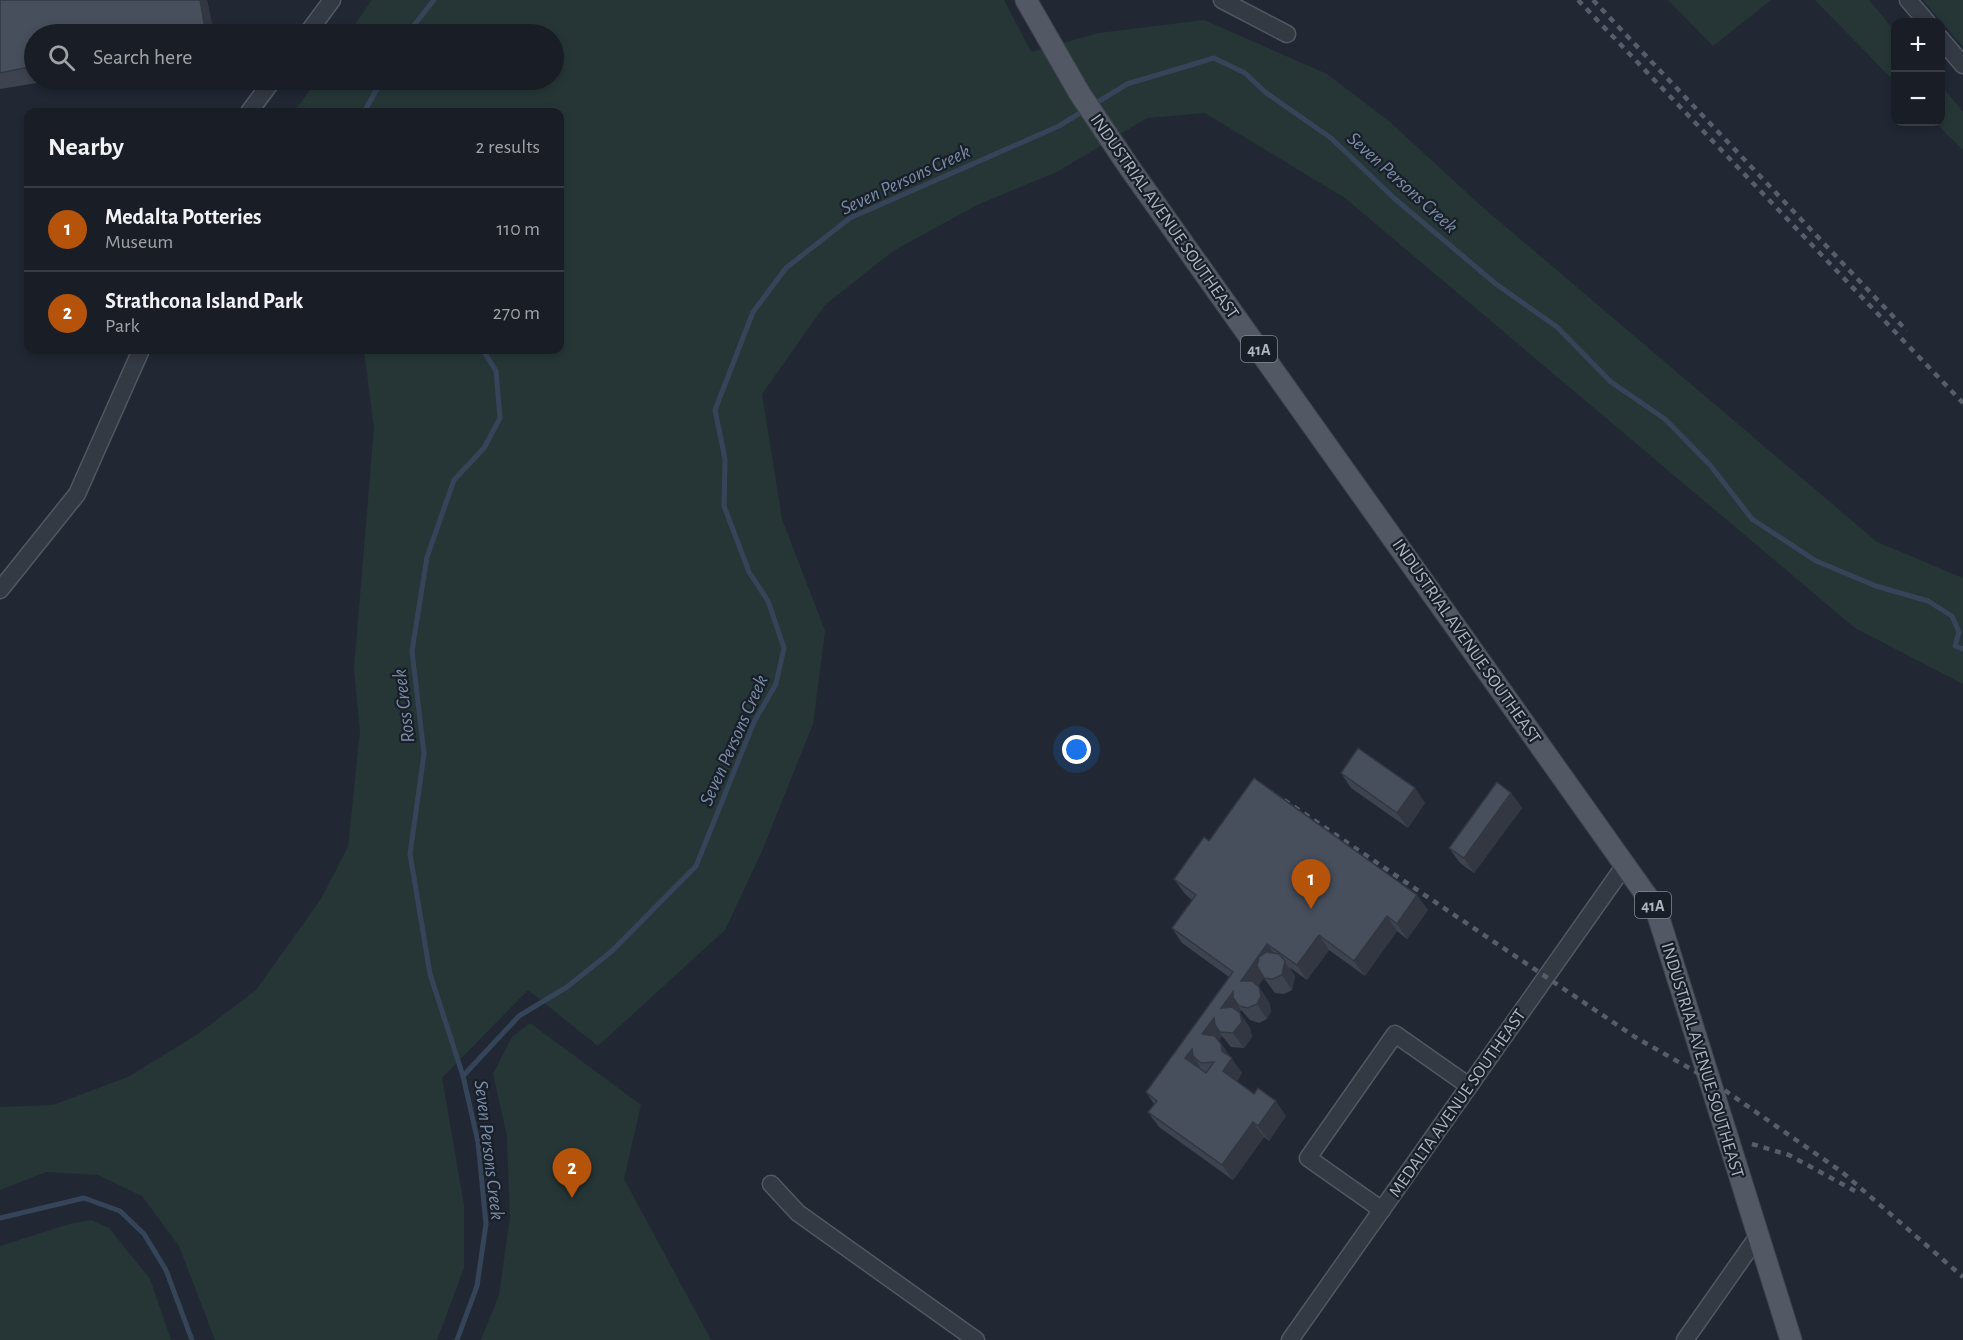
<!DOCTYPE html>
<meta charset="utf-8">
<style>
:root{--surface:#191e26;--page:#262b32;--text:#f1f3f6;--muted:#9fa2a7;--line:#373c43;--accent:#b45309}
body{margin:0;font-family:"Alegreya Sans",sans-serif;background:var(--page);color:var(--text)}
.controls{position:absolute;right:18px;top:18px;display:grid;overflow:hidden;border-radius:12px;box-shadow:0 3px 9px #0003}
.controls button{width:54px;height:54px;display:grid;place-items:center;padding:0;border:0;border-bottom:2px solid var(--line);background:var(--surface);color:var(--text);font:30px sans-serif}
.you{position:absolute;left:1077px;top:750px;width:21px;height:21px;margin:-15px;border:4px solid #fff;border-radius:50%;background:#1a73e8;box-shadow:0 0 0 9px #1a73e833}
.badge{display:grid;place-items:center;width:39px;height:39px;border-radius:50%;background:var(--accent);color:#fff;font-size:20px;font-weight:700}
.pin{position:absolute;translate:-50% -50px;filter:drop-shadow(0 2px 3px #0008)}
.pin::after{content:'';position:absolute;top:32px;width:21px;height:18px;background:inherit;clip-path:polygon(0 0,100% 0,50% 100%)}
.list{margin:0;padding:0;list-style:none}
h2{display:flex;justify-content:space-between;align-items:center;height:78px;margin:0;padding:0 24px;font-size:26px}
h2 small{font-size:20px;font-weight:400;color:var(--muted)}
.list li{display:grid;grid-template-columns:39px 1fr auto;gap:18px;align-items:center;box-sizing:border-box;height:84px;padding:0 24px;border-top:2px solid var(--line)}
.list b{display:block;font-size:22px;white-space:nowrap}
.list p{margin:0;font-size:20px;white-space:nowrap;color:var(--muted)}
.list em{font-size:20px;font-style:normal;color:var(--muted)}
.icon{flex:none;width:33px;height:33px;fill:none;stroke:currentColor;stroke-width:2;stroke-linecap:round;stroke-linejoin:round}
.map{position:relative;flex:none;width:1963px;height:1340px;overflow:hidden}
.search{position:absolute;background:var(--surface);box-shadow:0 3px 9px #0003;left:24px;top:24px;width:540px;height:66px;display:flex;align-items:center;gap:15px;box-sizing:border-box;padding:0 21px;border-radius:33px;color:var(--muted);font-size:22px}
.panel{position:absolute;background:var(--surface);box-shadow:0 3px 9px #0003;left:24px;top:108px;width:540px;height:246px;border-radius:12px}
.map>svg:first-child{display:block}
.green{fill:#263636}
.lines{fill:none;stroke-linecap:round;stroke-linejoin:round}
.stream{stroke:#364459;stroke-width:5}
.minor-casing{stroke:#515862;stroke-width:19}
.major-casing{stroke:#3d434d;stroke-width:23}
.minor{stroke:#343a44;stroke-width:16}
.major{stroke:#525964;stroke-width:21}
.rail{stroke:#565e6b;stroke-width:4.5;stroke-dasharray:6 6;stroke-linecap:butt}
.wall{fill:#3d4450}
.shaded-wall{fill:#323741}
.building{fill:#474f5d;stroke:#323741;stroke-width:1.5;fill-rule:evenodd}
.labels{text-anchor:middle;stroke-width:4.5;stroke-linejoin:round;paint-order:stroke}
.shield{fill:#191f28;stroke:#818893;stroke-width:1.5}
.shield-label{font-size:16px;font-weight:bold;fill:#aeb5c1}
.street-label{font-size:18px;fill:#aeb5c1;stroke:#191f28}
.water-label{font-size:20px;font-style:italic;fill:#798ca7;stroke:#191f28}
</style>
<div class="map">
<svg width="1963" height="1340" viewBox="0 0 1963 1340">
<rect width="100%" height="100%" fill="#212833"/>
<!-- green -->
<g class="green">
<polygon points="372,0 1004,0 1031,52 1099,33 1204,20 1327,74 1390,122 1480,205 1877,542 1963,578 1963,684 1855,628 1345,198 1205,113 1147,118 1057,172 979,204 893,251 825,305 762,394 782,519 825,631 813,724 762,851 725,930 598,1046 528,990 442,1078 464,1205 464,1268 437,1340 215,1340 179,1246 142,1196 98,1175 46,1172 0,1190 0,1107 53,1105 128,1077 198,1034 256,990 321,899 348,847 360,731 354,669 374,428 364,350 560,350 560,112 294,112 317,80 554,80 554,34 348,34"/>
<polygon points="1668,0 1771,0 1713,46"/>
<polygon points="1815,0 1869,0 1895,31 1895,82"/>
<polygon points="1923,0 1963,0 1963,47"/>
<polygon points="1941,85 1963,112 1963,150 1935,122 1940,122"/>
<polygon points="530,1023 641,1105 624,1179 711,1340 481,1340 499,1295 510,1217 507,1136 493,1074 512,1037"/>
<polygon points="91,1220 109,1228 150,1279 171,1340 0,1340 0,1246 69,1224"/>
</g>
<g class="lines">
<!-- stream -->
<g class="stream">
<polyline points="407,34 434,0"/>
<polyline points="1093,105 1127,84 1214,58 1245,73 1265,92 1331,138 1395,199 1496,284 1557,327 1611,382 1665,419 1710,465 1752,519 1816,561 1876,586 1928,601 1952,616 1959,632 1955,646 1963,649"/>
<polyline points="364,112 382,80"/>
<polyline points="463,1076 519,1016 567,987 612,951 696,866 754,722 776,684 784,648 768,601 749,572 724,506 725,459 715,410 753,312 786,268 850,218 1059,126 1085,110"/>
<polyline points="0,1218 84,1198 120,1211 144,1234 166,1270 192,1340"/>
<polyline points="457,1340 477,1286 486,1224 478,1142 463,1076 430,974 410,854 424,754 412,651 427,557 454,480 484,448 500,418 496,371 483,350"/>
</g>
<!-- minor casing -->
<g class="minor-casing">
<g id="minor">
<polyline points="1222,0 1287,34"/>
<polyline points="1908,0 1927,22"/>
<polyline points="307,34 332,0"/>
<polyline points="1940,38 1963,65"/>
<polyline points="249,112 273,80"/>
<polyline points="0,590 77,494 141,350"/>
<polyline points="771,1184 798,1213 976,1340"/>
<polyline points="1382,1210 1308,1158 1395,1034 1469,1086"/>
<polyline points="1290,1340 1625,865"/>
<polyline points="1685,1340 1758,1236"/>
</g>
</g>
<!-- major casing -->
<g class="major-casing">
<polyline id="major" points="1026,0 1080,94 1129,167 1656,909 1791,1340"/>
</g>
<!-- minor -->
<use href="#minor" class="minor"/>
<!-- major -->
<use href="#major" class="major"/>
<!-- rail -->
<g class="rail">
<polyline points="1578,0 1963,403"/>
<polyline points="1593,0 1907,331"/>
<polyline points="1284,800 1635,1037 1710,1080 1842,1172 1963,1277"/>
<polyline points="1752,1144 1789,1155 1855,1191"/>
</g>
</g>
<!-- wall -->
<g class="wall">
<polygon points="0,0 207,0 214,34 34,34 34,80 55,80 0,89"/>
<polygon points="1341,773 1425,803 1408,828 1351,788"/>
<polygon points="1511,793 1522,808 1474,873 1460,863 1449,848"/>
<polygon points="1209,841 1428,910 1407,939 1397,931 1365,976 1329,950 1307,980 1289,967 1295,976 1292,990 1284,994 1275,993 1264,978 1258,986 1269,1002 1271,1011 1267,1019 1259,1023 1250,1020 1241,1010 1239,1013 1250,1028 1252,1037 1244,1048 1231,1047 1222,1036 1219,1041 1242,1073 1237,1081 1286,1116 1269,1141 1264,1137 1233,1180 1159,1127 1148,1112 1154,1104 1146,1092 1229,977 1182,943 1172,928 1192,900 1185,894 1174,879"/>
</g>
<!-- shaded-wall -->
<g class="shaded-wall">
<polygon points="200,0 207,0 214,34 206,34"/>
<polygon points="1415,788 1425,803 1408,828 1397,813"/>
<polygon points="1511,793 1522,808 1474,873 1464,858"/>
<polygon points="1417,895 1428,910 1407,939 1397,924"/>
<polygon points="1387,916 1397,931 1365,976 1354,961"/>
<polygon points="1319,935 1329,950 1307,980 1297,965"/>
<polygon points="1267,944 1278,959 1251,996 1241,981"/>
<polygon points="1279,954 1295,976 1292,990 1282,975"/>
<polygon points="1259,987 1269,1002 1271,1011 1267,1019 1257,1004"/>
<polygon points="1233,992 1233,998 1241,1010 1231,1023 1221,1008"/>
<polygon points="1240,1013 1250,1028 1252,1037 1244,1048 1233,1033"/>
<polygon points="1214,1018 1215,1025 1222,1036 1213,1049 1202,1034"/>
<polygon points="1221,1044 1242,1073 1233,1086 1223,1071"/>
<polygon points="1192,1049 1193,1056 1200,1066 1196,1073 1185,1058"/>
<polygon points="1276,1101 1286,1116 1269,1141 1258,1126"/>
<polygon points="1253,1122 1264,1137 1233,1180 1222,1165"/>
</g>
<!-- building -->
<g class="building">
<polygon points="0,0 200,0 206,34 34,34 34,66 0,73"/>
<polygon points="1358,748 1415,788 1397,813 1341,773"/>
<path d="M1254 778 1417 895 1397 924 1387 916 1354 961 1319 935 1297 965 1267 944 1241 981H1252L1259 987 1261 996 1257 1004 1248 1008 1239 1006 1233 998V992L1221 1008 1232 1007 1240 1013 1242 1022 1233 1033 1220 1032 1215 1025 1214 1018 1202 1034 1215 1036 1221 1044 1222 1051 1232 1058 1223 1071 1254 1094 1258 1088 1276 1101 1258 1126 1253 1122 1222 1165 1148 1112 1157 1101 1146 1092 1233 972 1172 928 1196 895 1174 879 1204 837 1209 841ZM1192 1049 1193 1056 1201 1063 1214 1062 1206 1073 1185 1058Z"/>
<polygon points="1497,782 1511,793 1464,858 1449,848"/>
<polygon points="1266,952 1279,954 1285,961 1282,975 1273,979 1264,978 1257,966 1259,957"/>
</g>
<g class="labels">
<!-- shield labels -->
<g class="shield">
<rect x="1241" y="336" width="36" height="26" rx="4.5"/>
<rect x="1635" y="892" width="36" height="26" rx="4.5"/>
</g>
<g class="shield-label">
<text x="1259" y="355">41A</text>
<text x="1653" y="911">41A</text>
</g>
<!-- street labels -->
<g class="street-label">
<text transform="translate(1165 216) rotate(55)" y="6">INDUSTRIAL AVENUE SOUTHEAST</text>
<text transform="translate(1467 641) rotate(55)" y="6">INDUSTRIAL AVENUE SOUTHEAST</text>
<text transform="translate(1703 1060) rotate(73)" y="6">INDUSTRIAL AVENUE SOUTHEAST</text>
<text transform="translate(1457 1103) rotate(-55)" y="6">MEDALTA AVENUE SOUTHEAST</text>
</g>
<!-- water labels -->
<g class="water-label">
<text transform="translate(905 179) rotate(-25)" y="7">Seven Persons Creek</text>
<text transform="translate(1403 182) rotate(42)" y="7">Seven Persons Creek</text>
<text transform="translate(403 706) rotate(-97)" y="7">Ross Creek</text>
<text transform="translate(733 740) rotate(-66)" y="7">Seven Persons Creek</text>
<text transform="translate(490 1150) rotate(83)" y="7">Seven Persons Creek</text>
</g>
</g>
</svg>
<div class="controls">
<button>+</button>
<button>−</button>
</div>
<div class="you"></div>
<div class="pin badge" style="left:1311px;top:909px">1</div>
<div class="pin badge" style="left:572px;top:1198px">2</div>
<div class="search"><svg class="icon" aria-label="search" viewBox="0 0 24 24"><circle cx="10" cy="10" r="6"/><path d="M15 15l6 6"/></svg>Search here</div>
<section class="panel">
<h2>Nearby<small>2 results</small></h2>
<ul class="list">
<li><span class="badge">1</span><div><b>Medalta Potteries</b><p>Museum</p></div><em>110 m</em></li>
<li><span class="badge">2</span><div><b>Strathcona Island Park</b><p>Park</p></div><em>270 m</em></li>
</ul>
</section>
</div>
